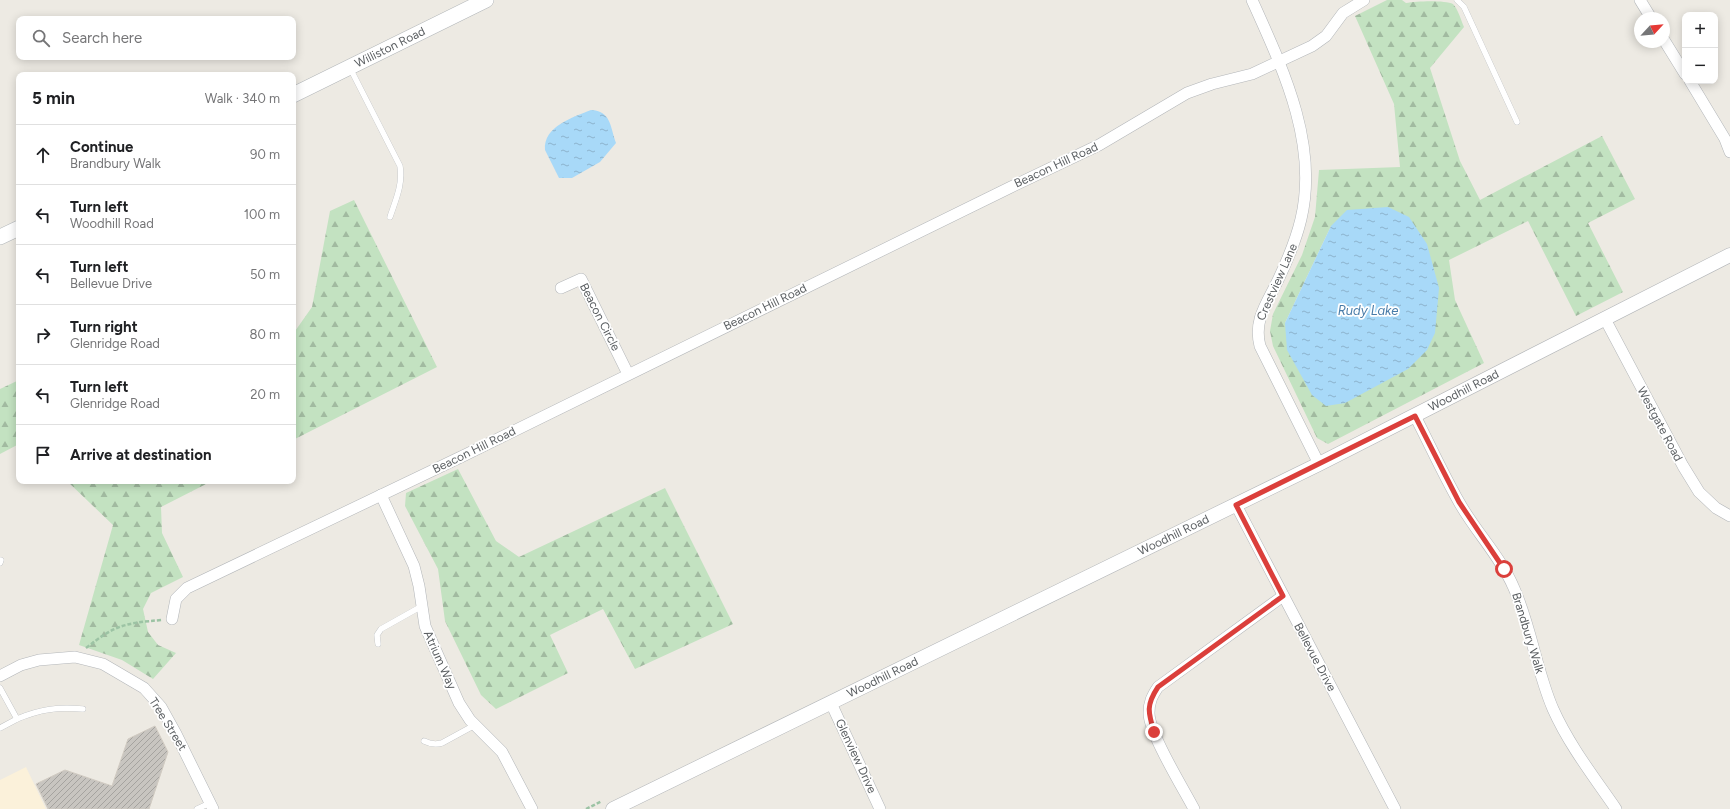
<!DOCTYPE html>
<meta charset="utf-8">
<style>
:root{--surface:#fff;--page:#f2f2f2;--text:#202124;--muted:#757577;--line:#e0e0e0}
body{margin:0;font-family:Figtree,sans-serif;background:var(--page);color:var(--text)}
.controls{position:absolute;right:12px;top:12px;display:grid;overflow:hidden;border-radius:8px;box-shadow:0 2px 10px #0003}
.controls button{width:36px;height:36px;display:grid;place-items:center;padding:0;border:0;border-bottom:1px solid var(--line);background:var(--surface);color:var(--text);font:20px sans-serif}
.compass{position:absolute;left:1634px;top:12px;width:36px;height:36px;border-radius:50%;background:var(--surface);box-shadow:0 2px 10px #0003;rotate:64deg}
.stop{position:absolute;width:12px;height:12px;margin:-9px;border:3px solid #db3f3b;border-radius:50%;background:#fff}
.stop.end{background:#db3f3b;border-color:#fff;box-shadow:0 1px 4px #0008}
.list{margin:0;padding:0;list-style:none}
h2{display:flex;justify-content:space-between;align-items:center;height:52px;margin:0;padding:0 16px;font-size:17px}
h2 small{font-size:13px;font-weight:400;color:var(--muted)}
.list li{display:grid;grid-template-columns:26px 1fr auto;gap:12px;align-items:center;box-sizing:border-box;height:60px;padding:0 16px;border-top:1px solid var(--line)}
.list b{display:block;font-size:15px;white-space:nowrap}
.list p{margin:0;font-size:13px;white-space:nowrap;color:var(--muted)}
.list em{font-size:13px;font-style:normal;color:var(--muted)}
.icon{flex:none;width:22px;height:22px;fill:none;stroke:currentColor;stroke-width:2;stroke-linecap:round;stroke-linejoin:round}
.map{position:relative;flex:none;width:1730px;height:809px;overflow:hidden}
.search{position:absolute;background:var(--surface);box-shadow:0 2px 10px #0003;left:16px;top:16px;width:280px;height:44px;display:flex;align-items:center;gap:10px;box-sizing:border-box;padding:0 14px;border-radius:8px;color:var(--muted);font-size:15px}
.panel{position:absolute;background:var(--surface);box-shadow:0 2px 10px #0003;left:16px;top:72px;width:280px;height:412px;border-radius:8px}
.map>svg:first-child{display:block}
.commercial{fill:#fbf1da}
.forest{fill:url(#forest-firs);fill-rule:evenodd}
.water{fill:url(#water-ripples)}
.building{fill:url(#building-hatch);stroke:#d1cbc2}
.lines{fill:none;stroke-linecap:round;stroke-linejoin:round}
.service-casing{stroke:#b3b6b9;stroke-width:6}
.minor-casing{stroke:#b3b6b9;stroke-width:12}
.tertiary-casing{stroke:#b3b6b9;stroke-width:15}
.secondary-casing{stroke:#b2b6b9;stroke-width:16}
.path{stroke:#9cc3a4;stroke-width:2.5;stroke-dasharray:4 2;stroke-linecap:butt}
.service{stroke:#fff;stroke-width:5.5}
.minor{stroke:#fff;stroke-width:11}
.tertiary{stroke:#fff;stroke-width:14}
.secondary{stroke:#fff;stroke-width:15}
.route{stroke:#db3f3b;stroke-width:5}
.labels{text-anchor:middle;stroke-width:3.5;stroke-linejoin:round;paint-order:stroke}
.street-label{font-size:12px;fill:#5b5f62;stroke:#fff}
.water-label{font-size:13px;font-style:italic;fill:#477ba8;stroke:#fff}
</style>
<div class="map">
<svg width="1730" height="809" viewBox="0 0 1730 809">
<defs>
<pattern id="forest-firs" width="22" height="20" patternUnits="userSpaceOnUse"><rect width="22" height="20" fill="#c3e2c1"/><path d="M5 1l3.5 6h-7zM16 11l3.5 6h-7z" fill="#a1baa0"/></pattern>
<pattern id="water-ripples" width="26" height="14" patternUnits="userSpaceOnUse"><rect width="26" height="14" fill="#a8d9f8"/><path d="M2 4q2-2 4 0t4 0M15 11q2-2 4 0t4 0" fill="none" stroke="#8cb3cc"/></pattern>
<pattern id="building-hatch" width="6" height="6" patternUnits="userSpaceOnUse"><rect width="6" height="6" fill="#c8c5c0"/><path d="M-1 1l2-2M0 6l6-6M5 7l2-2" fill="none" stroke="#a5a39f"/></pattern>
</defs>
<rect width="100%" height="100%" fill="#edeae3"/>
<!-- commercial -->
<polygon class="commercial" points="26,767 46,809 0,809 0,780"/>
<!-- forest -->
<g class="forest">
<path d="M1387 0H1402L1406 3C1417 1 1445 0 1453 4 1458 9 1461 20 1464 27L1430 68 1460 161 1480 200 1602 136 1635 199 1588 223 1623 292 1576 316 1528 221 1449 260 1455 300 1484 363 1328 444 1317 438 1273 346 1270 331 1273 314 1302 255 1315 217 1319 170 1400 167 1394 104 1355 16ZM1331 226 1427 244 1285 323Z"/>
<polygon points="354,200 437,367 293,440 293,334 312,307 330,211"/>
<polygon points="19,380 19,444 0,454 0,389"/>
<polygon points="458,469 496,541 519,557 665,488 733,624 635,669 603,609 550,635 568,673 496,709 481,695 445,621 438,569 405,506 406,493"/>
<polygon points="67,481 212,481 161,507 162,533 183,577 151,593 143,609 148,632 158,645 176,653 153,679 122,660 79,645 113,525"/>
</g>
<!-- water -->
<g class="water">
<path d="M591 110C611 111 610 126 616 143L600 162 572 178H559L545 150C543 126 574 117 591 110Z"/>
<polygon points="1388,207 1409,217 1427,244 1439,288 1435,333 1427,350 1408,369 1345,403 1326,406 1312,395 1287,350 1285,323 1331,226 1347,210"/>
</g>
<!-- building -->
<polygon class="building" points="155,726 168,752 149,809 48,809 36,784 65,770 112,786 128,739"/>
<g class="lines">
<!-- service casing -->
<g class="service-casing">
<g id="service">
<polyline points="1457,0 1464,7 1517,122"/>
<path d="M350 68 400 166C403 184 396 199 390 217"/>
<polyline points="0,563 1,560"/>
<polyline points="378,644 377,635 381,629 422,606"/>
<path d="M0 688 17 719C41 709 57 707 83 709"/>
<polyline points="0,728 17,719"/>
<path d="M424 741C430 744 435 745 442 743L475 725"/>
<polyline points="197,809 210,803"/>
</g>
</g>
<!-- minor casing -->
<g class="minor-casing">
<g id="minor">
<path d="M1252 0C1282 67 1319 143 1301 219 1296 240 1288 259 1279 278 1268 302 1253 319 1260 346L1319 464"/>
<polyline points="1640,0 1651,18"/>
<polyline points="1664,40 1685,74"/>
<polyline points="1690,81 1725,139 1730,152"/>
<polyline points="561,288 581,279 628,374"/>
<polyline points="1605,319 1683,466 1699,492 1716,508 1730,516"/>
<path d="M1415 416C1430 445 1443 474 1459 502 1475 531 1500 556 1513 586 1531 625 1536 670 1553 709 1569 745 1594 777 1616 809"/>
<polyline points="381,495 414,566 419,586 425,626 459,703 470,720 502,752 532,809"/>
<polyline points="1236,505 1395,809"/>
<polyline points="172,619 176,599 187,588 467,454 1009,188 1099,145 1187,93 1212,84 1252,74 1312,46 1326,36 1343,13 1364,0"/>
<polyline points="0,676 21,665 39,660 75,657 103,664 144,688 161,707 176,734 213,809"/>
<polyline points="831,703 880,809"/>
<path d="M1194 809C1183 788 1149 733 1149 713 1149 702 1152 696 1158 687L1283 596"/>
</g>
</g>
<!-- tertiary casing -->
<g class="tertiary-casing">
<g id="tertiary">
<path id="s1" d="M613 809 1319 464 1730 255"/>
</g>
</g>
<!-- secondary casing -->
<g class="secondary-casing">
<g id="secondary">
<path id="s2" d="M293 95 486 0"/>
<polyline points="0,237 19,228"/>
</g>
</g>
<!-- path -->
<g class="path">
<path d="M86 648C115 625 125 623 162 620"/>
<polyline points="586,809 602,801"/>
</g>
<!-- service -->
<use href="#service" class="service"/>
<!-- minor -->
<use href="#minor" class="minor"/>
<!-- tertiary -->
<use href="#tertiary" class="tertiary"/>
<!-- secondary -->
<use href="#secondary" class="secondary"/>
</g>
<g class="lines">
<!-- route -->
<path class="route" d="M1154 732C1148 712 1146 705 1158 687L1283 596 1236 505 1415 416 1459 502 1504 569"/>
</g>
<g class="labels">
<!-- street labels -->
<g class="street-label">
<text dy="4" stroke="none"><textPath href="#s2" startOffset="108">Williston Road</textPath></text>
<text transform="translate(1056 165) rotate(-25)" y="4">Beacon Hill Road</text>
<text transform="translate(1277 282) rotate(-66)" y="4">Crestview Lane</text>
<text transform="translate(765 307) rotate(-26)" y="4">Beacon Hill Road</text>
<text transform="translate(600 317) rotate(63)" y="4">Beacon Circle</text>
<text dy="4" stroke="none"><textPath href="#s1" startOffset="948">Woodhill Road</textPath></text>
<text transform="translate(1660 424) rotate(62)" y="4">Westgate Road</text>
<text transform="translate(474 450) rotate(-26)" y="4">Beacon Hill Road</text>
<text dy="4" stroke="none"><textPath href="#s1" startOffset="624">Woodhill Road</textPath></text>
<text transform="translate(1528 633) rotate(73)" y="4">Brandbury Walk</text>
<text transform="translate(1315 657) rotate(62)" y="4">Bellevue Drive</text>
<text transform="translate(440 660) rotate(66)" y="4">Atrium Way</text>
<text dy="4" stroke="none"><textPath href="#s1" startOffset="300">Woodhill Road</textPath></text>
<text transform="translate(168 724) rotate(58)" y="4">Tree Street</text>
<text transform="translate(856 756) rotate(65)" y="4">Glenview Drive</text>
</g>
<!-- water labels -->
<g class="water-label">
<text x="1368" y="315">Rudy Lake</text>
</g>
</g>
</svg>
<div class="controls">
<button>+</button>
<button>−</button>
</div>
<svg class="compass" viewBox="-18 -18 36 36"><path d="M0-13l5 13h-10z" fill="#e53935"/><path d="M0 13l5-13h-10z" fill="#757577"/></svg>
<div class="stop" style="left:1504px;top:569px"></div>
<div class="stop end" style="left:1154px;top:732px"></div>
<div class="search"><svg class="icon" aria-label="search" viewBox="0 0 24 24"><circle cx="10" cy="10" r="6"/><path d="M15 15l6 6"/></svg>Search here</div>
<section class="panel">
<h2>5 min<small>Walk · 340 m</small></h2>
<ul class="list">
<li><svg class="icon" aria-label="ahead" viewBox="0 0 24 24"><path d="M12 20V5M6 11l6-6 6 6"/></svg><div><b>Continue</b><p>Brandbury Walk</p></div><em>90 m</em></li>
<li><svg class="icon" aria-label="left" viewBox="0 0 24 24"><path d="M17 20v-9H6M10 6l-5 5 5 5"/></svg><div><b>Turn left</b><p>Woodhill Road</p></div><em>100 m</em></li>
<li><svg class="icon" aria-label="left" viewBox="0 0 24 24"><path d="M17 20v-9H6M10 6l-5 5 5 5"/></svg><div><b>Turn left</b><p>Bellevue Drive</p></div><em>50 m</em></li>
<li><svg class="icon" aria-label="right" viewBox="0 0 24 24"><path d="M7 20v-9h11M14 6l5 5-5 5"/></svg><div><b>Turn right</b><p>Glenridge Road</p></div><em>80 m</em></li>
<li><svg class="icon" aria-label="left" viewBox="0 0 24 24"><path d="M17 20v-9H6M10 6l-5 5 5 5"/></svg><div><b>Turn left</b><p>Glenridge Road</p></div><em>20 m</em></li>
<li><svg class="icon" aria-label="arrive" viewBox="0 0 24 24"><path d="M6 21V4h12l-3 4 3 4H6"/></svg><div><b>Arrive at destination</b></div></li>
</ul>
</section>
</div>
